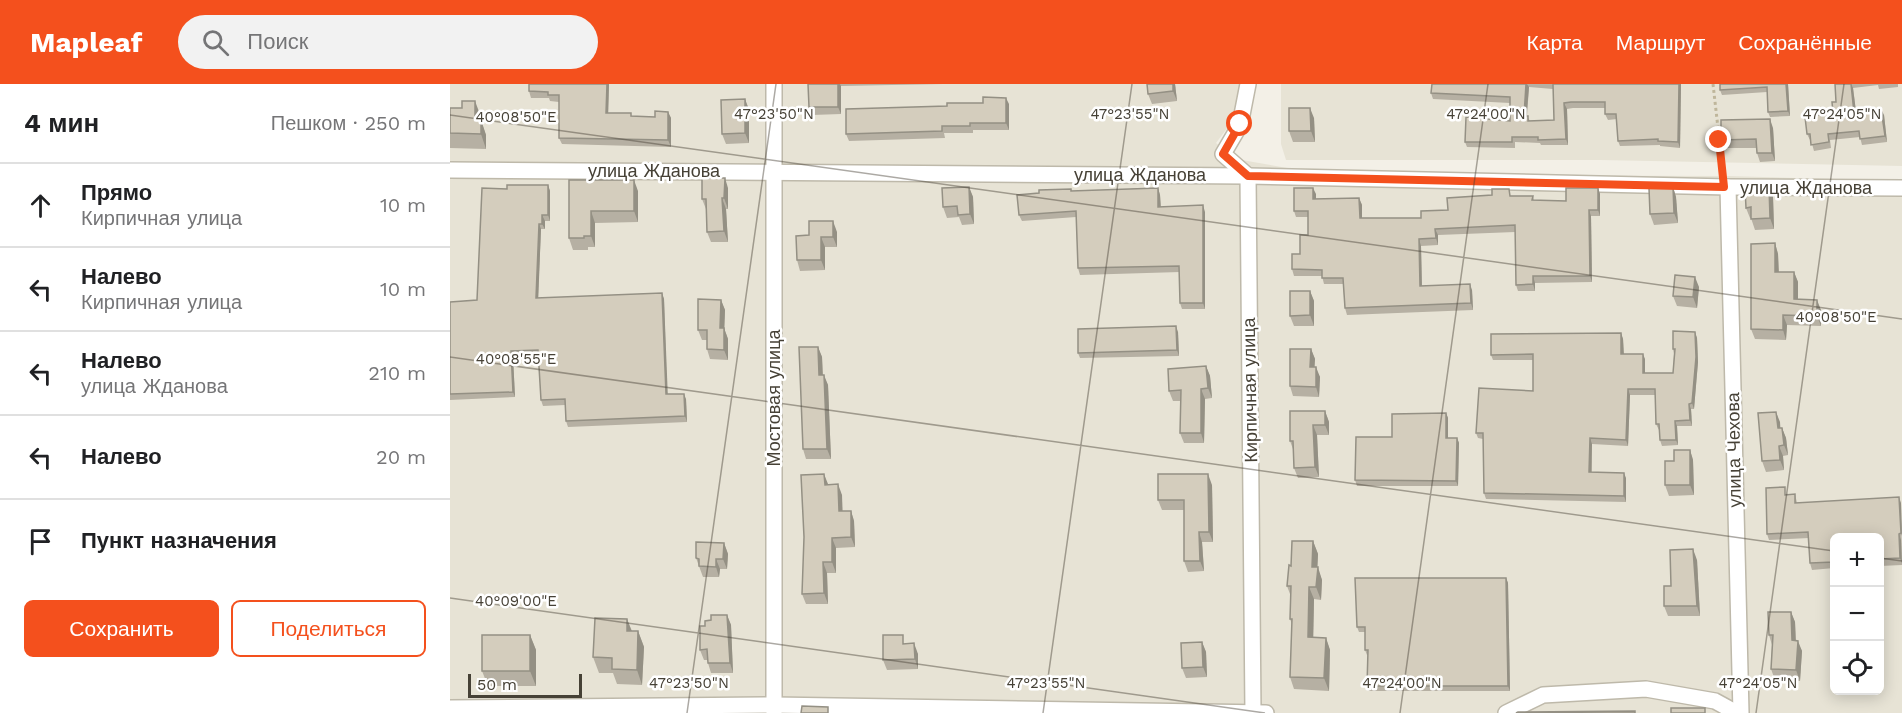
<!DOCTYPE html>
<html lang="ru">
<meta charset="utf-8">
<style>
:root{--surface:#fff;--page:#f2f2f2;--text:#202124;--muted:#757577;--line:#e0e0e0;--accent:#f4501d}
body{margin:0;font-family:"Work Sans",sans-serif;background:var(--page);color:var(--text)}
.controls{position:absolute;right:18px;bottom:18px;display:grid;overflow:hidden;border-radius:9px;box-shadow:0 3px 15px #0003}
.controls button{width:54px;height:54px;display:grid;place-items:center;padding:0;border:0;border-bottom:2px solid var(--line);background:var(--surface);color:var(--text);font:30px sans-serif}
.scale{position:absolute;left:18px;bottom:15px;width:114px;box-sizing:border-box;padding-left:6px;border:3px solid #464136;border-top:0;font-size:16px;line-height:21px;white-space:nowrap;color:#464136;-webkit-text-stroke:4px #fff;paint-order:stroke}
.stop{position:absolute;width:18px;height:18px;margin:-14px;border:4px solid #f4501d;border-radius:50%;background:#fff}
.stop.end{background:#f4501d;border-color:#fff;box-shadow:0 2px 6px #0008}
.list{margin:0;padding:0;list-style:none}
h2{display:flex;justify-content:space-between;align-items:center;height:78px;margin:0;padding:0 24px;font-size:26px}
h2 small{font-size:20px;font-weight:400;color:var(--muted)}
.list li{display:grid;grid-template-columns:39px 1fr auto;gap:18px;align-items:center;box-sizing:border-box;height:84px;padding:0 24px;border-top:2px solid var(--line)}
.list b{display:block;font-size:22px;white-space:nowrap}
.list p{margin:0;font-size:20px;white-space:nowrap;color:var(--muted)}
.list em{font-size:20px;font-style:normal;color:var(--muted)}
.actions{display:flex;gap:12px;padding:18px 24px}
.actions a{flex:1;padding:14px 0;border:2px solid var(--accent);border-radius:9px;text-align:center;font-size:21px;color:var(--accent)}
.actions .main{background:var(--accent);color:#fff}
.icon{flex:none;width:33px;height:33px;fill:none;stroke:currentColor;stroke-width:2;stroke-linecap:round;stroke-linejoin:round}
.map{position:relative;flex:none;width:1452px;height:629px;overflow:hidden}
header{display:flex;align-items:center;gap:36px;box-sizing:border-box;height:84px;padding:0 30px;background:var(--accent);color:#fff}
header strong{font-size:28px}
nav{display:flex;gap:33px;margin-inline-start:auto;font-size:21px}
.search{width:420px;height:54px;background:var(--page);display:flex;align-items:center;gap:15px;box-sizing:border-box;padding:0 21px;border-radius:33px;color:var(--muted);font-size:22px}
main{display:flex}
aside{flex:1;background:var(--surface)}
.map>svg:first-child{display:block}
.residential{fill:#e7e3d5;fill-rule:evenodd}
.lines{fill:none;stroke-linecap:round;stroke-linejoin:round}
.minor-casing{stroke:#beb9aa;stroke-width:18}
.path{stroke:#bfb69b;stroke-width:3;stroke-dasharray:3 3;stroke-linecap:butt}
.minor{stroke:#fff;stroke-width:15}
.wall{fill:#b6b0a3;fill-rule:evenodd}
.shaded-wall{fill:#949084}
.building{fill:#d4cdbd;stroke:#949084;stroke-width:1.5}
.route{stroke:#f4501d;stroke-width:8}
.ticks{fill:none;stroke:#464136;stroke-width:1.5;stroke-opacity:0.45}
.labels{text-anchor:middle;stroke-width:5;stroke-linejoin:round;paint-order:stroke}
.street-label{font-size:18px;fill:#464136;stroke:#fff}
.ticks-label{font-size:15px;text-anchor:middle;fill:#464136;stroke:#fff;stroke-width:5;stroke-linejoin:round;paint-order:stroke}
</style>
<header>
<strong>Mapleaf</strong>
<div class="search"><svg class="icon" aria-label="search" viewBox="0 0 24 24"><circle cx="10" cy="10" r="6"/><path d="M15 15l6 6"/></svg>Поиск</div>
<nav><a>Карта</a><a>Маршрут</a><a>Сохранённые</a></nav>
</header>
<main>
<aside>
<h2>4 мин<small>Пешком · 250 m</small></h2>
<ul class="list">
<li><svg class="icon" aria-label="ahead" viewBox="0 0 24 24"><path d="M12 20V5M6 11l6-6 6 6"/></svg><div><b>Прямо</b><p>Кирпичная улица</p></div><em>10 m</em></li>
<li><svg class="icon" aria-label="left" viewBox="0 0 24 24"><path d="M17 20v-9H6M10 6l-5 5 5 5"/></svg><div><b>Налево</b><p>Кирпичная улица</p></div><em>10 m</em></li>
<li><svg class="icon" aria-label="left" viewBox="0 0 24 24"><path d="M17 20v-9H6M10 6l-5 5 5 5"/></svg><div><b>Налево</b><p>улица Жданова</p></div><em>210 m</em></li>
<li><svg class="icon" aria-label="left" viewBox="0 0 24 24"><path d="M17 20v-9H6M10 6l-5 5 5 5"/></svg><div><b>Налево</b></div><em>20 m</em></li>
<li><svg class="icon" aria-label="arrive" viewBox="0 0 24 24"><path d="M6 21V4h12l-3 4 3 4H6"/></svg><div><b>Пункт назначения</b></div></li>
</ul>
<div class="actions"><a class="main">Сохранить</a><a>Поделиться</a></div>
</aside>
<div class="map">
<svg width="1452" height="629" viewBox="0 0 1452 629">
<rect width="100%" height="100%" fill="#f3f0e7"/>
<!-- residential -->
<g class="residential">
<path d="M0 0H791L784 35 766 59 786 75 877 91 1279 92 1452 97V629H0ZM1384 454H1430V606H1384Z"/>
<polygon points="831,0 1452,0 1452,82 1150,76 836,76 831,60"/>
</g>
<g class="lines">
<!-- minor casing -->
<g class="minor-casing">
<g id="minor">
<polyline points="324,0 324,629"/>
<polyline points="798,0 790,41 773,70 798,92 803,629"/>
<polyline points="0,86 798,92 1278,103 1452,104"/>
<polyline points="1278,103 1291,629"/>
<polyline points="0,624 324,621 816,629"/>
<polyline points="1056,629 1093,611 1196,605 1265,617 1287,629"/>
</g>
</g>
<!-- path -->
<polyline class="path" points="1263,0 1273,88"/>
<!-- minor -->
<use href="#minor" class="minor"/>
</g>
<!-- wall -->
<g class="wall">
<polygon points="79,0 159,0 158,29 182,32 205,33 218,28 221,34 221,63 112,60 109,54 109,18 100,17 99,14 81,14 79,7"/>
<polygon points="358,0 493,0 391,2 391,30 362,31 359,23"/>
<polygon points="725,0 727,17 702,20 698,10"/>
<path d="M982 0H1231L1230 64 1210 62V61L1170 62 1168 57 1167 35 1158 36 1155 30V24H1123L1117 25 1118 61H1091L1090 59 1065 58V64L1017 63 1015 58 1060 37V19L983 15 981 9ZM1079 3 1103 5 1104 36 1080 37 1077 32Z"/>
<polygon points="1338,0 1340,32 1320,33 1318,28 1317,8 1272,11 1270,6"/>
<polygon points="1385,0 1448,0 1448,3 1429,5 1428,1 1403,4 1406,29 1434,31 1437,58 1412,61 1410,53 1380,56 1381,64 1364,67 1361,56 1360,56 1357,50 1383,29 1386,18"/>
<polygon points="295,15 299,26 299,59 276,60 272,50"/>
<polygon points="559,20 559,46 523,46 523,49 494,49 495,54 399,57 396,50"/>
<polygon points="0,24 31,33 31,36 36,51 36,65 0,64"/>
<polygon points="864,34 865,58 843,58 839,47"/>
<polygon points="1323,44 1325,77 1310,78 1307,69 1307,64 1274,64 1271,56"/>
<polygon points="119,96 188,107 188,138 145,139 145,163 138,163 138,166 123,166 119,154"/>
<polygon points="98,101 100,107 100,137 95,137 95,145 91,145 88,214 212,209 214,215 217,310 236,315 237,338 118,343 116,337 115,321 93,322 91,316 89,272 63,273 65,313 0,316 0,218 27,216 57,105"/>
<polygon points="519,103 523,113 524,140 512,141 509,133 497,134 493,123"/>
<polygon points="1223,103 1226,113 1228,139 1204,141 1200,130"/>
<polygon points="1319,103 1323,113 1324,145 1305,146 1301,134 1300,134 1296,124"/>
<polygon points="278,104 278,125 276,125 278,158 261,158 257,148 256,125 252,115"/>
<polygon points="708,104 710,111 711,123 755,128 755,225 732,225 730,219 730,188 630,191 628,184 626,133 572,137 569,131 621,105 622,107"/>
<polygon points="1148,104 1150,110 1150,132 1141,132 1142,198 1085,199 1085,207 1068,207 1066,201 1065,148 988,151 988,161 971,162 972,202 1022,206 1023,226 897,231 895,224 893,200 874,200 872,192 844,192 842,185 850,170 858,151 858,133 846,133 844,127 866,110 866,115 909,114 912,121 912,134 971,134 998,126 1062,112 1083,112 1084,116 1116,117"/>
<polygon points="387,148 387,163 375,163 375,186 350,187 347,176 359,151"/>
<polygon points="1325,159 1328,170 1329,188 1344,188 1348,198 1348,215 1371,226 1371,242 1337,241 1336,256 1305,255 1301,245"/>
<polygon points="1249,203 1247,224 1227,222 1223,212"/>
<polygon points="860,207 864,217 864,242 844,242 840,232"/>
<polygon points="271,216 275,226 274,244 278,255 278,276 260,275 257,265 257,256 252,256 248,246"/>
<polygon points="728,248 729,272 630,274 628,269"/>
<polygon points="1245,248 1247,254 1248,278 1244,325 1241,325 1242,342 1227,342 1228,361 1212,362 1210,356 1209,346 1206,340 1205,311 1180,311 1178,362 1142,360 1142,388 1176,394 1176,418 1036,415 1034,409 1033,355 1028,354 1026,349 1083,307 1083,276 1043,276 1041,271 1171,249 1173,255 1174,270 1195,275 1195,289 1223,289 1224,270 1223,265"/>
<polygon points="368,263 372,273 373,291 378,301 381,375 356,375 353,365"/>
<polygon points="861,265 865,275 864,283 870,293 869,313 843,312 840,302"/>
<polygon points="756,282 760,292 762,314 755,315 754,359 734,359 730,349 731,317 723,317 719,307"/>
<polygon points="875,327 879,338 879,351 867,351 869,393 848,394 844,384 843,365 840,357"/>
<polygon points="996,329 998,334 998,354 1007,354 1009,359 1008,402 907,402 905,396 942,353"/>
<polygon points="1330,338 1330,344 1332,344 1336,354 1338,371 1333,372 1334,386 1316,388 1312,377"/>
<polygon points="1240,366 1243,376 1244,411 1219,412 1215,401 1224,377"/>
<polygon points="378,401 392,411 392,427 401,427 404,437 405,463 386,464 386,489 377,489 378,520 356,520 352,510"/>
<polygon points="762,401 763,458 752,458 754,487 738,488 734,477 734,426 712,426 708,416"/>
<polygon points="1338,409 1338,410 1345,410 1347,419 1451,419 1452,481 1430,482 1430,453 1384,453 1384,484 1362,486 1360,479 1359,454 1319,456 1317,450"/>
<polygon points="863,457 868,470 867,483 872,496 871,516 864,515 863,553 876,554 880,566 879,607 844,605 840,593 842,540 840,535 840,510 837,502 841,482"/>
<polygon points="274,459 278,470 277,485 270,485 269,493 253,493 246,474"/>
<polygon points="1247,476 1250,532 1218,532 1214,522 1221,502"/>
<polygon points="1056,494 1058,499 1060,607 919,607 917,602 918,571 917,571 915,566 915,548 909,548 907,543"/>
<polygon points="1341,528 1345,538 1346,556 1352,567 1350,597 1325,596 1321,585 1322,561 1319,551"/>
<polygon points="277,531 281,541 283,589 261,589 258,579 258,576 254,576 250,566 255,542 261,536"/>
<polygon points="177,535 182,547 188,547 194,563 192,601 167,600 163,589 149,589 143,573"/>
<polygon points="80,551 86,566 86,602 38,602 32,587"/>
<polygon points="752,558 756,568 757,593 736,594 732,584"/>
<polygon points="456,560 468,570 468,585 437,586 433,576"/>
</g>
<!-- shaded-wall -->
<g class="shaded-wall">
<polygon points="157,0 159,0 158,35 156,29"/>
<polygon points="388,0 390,0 391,2 391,30 388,23"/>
<polygon points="723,0 725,0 727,17 723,7"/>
<polygon points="1076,0 1077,0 1079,3 1076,38 1074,32"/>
<polygon points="1229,0 1231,0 1230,64 1228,58"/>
<polygon points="1336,0 1338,0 1340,32 1338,27"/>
<polygon points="1401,0 1403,4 1407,35 1404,29"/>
<polygon points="556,14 559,20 559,46 556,39"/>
<polygon points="295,15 299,26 299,59 295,49"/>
<polygon points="25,17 31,33 30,51 25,36"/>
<polygon points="1114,19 1117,25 1118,61 1116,55"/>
<polygon points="860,24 864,34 865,58 861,47"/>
<polygon points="1431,25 1434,31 1437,58 1435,52"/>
<polygon points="218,28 221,34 221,63 218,56"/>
<polygon points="1320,35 1323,44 1325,77 1322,69"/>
<polygon points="31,36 36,51 36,65 31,50"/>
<polygon points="275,94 278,104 278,125 274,114"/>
<polygon points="184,96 188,107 188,138 184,127"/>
<polygon points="98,101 100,107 100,137 98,131"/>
<polygon points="519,103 523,113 524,140 520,130"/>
<polygon points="1223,103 1226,113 1228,139 1224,129"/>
<polygon points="1319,103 1323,113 1324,145 1320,134"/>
<polygon points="708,104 710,111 711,130 708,123"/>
<polygon points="863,104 866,110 866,121 863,115"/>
<polygon points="1148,104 1150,110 1150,132 1148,126"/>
<polygon points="272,114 276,125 278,158 274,147"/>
<polygon points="909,114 912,121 912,141 910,134"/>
<polygon points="753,121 755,128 755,225 753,219"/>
<polygon points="1139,126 1141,132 1142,198 1140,192"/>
<polygon points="141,127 145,139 145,163 141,152"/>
<polygon points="92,131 95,137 95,145 92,140"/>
<polygon points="383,137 387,148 387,163 383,153"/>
<polygon points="89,140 91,145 88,220 86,214"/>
<polygon points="985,145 988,151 988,161 986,154"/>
<polygon points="371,153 375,163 375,186 371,176"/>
<polygon points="969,155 971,162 972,208 970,202"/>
<polygon points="1325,159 1328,170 1329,198 1325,188"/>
<polygon points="1344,188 1348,198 1348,225 1344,215"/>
<polygon points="1083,192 1085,199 1085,207 1083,200"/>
<polygon points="1245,193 1249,203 1247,224 1243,213"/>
<polygon points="1020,200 1022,206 1023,226 1021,219"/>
<polygon points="860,207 864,217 864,242 860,231"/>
<polygon points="212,209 214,215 218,316 216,310"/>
<polygon points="271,216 275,226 274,255 270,244"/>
<polygon points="1367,216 1371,226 1371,242 1367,232"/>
<polygon points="1333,231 1337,241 1336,256 1333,246"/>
<polygon points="726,242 728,248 729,272 727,266"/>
<polygon points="274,244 278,255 278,276 274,266"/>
<polygon points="1245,248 1247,254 1248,278 1244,325 1242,319"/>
<polygon points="1171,249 1173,255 1174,276 1171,270"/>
<polygon points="368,263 372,273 373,301 369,291"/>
<polygon points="861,265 865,275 864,293 860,283"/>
<polygon points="61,267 63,273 65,313 63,308"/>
<polygon points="1193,270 1195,275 1195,295 1193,289"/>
<polygon points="756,282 760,292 762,314 758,304"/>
<polygon points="866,283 870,293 869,313 866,303"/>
<polygon points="374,291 378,301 381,375 377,365"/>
<polygon points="751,305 755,315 754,359 751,349"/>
<polygon points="1178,305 1180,311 1178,362 1176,356"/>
<polygon points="234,310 236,315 237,338 235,332"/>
<polygon points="1239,320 1241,325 1242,342 1240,336"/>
<polygon points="875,327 879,338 879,351 875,341"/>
<polygon points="1326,328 1330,338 1331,355 1328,344"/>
<polygon points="996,329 998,334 998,359 996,354"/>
<polygon points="1225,337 1227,342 1228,361 1226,356"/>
<polygon points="863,341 867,351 869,393 865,383"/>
<polygon points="1332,344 1336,354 1338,371 1334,361"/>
<polygon points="1007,354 1009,359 1008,402 1006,397"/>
<polygon points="1140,354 1142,360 1141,394 1139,388"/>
<polygon points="1329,362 1333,372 1334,386 1330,376"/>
<polygon points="1240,366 1243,376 1244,411 1240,401"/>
<polygon points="1174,389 1176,394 1176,418 1174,412"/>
<polygon points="374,390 378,400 378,411 375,401"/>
<polygon points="758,390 762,401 763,458 759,448"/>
<polygon points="388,400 392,411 393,438 389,427"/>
<polygon points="1449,413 1451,419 1452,452 1451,449"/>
<polygon points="401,427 404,437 405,463 401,453"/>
<polygon points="749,448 752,458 754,487 750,477"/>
<polygon points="1449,450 1451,456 1452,480 1450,474"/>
<polygon points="382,454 386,464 386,489 382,478"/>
<polygon points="863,457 868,470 867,494 868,483 872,496 871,516 866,503 862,483"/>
<polygon points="274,459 278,470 277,485 273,475"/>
<polygon points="1243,465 1247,476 1250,532 1247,522"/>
<polygon points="266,475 270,485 269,493 266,483"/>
<polygon points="373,478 377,489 378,520 374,509"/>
<polygon points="1056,494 1058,499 1060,607 1058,602"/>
<polygon points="859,503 864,515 863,566 858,553"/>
<polygon points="1341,528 1345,538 1346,567 1342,556"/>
<polygon points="277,531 281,541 283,589 280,579"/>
<polygon points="177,535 183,551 177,547"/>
<polygon points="188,547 194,563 192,601 187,586"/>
<polygon points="80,551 86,566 86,602 80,587"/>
<polygon points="876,554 880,566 879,607 874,594"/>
<polygon points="1348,557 1352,567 1350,597 1346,586"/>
<polygon points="752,558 756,568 757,593 753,583"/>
<polygon points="464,559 468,570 468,585 465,575"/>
</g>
<!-- building -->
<g class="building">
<polygon points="79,0 157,0 156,29 181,29 181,32 205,33 205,27 218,28 218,56 109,54 109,11 98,11 98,8 79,7"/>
<polygon points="358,0 388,0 388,23 359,23"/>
<polygon points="697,0 723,0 723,7 698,10"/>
<polygon points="982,0 1076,0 1074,32 1078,32 1078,37 1104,36 1103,0 1229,0 1228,58 1208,57 1208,55 1168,57 1166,30 1155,30 1155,18 1121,18 1114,19 1116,55 1088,56 1088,53 1062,53 1062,58 1015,58 1016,33 1060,37 1060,13 981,9"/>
<polygon points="1270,0 1336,0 1338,27 1318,28 1317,3 1270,6"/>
<polygon points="1385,0 1401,0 1404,29 1431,25 1435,52 1410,55 1409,47 1378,50 1379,58 1361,61 1360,50 1357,50 1355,33 1383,29 1382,18 1386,18"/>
<polygon points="533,13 556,14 556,39 520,39 520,42 492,42 492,47 396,50 396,25 497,22 497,19 533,19"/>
<polygon points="295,15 295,49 272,50 271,16"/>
<polygon points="12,17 25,17 25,36 31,36 31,50 0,49 0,24 12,24"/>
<polygon points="839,24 860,24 861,47 839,47"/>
<polygon points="1320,35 1322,69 1307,69 1306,55 1271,56 1271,36"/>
<polygon points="252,94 275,94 274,114 272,114 274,147 257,148 256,115 252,115"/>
<polygon points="119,96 184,96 184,127 141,127 141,152 134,152 134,154 119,154"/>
<polygon points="57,101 98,101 98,131 92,131 92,140 89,140 86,214 212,209 216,310 234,310 235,332 116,337 115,315 91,316 88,266 61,267 63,308 0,310 0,218 27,216 32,104 57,105"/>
<polygon points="519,103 520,130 508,131 507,122 493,123 492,104"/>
<polygon points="1223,103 1224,129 1200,130 1199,104"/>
<polygon points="1295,103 1319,103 1320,134 1301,135 1301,123 1296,124"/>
<polygon points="708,104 708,123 753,121 753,219 730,219 729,182 628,184 626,127 569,131 567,111 589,109 589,106 621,105 621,107"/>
<polygon points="844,104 863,104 863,115 909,114 910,134 971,134 971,127 998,126 997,114 1042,111 1042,105 1059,105 1060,112 1083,112 1082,116 1116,117 1116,104 1148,104 1148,126 1139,126 1140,192 1083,192 1083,200 1066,201 1065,141 985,145 986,154 969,155 970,202 1020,200 1021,219 895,224 893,194 872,194 872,186 842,185 842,170 850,170 850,151 858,151 858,127 844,127"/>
<polygon points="359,137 383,137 383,153 371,153 371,176 347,176 346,152 359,151"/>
<polygon points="1325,159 1325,188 1344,188 1344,215 1367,216 1367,232 1333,231 1333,246 1301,245 1301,160"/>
<polygon points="1225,191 1245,193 1243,213 1223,212"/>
<polygon points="840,207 860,207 860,231 840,232"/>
<polygon points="248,215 271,216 270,244 274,244 274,266 257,265 257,246 248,246"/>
<polygon points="726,242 727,266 628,269 628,245"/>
<polygon points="1223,247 1245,248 1246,273 1242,319 1239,320 1240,336 1225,337 1226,356 1210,356 1209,340 1206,340 1205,305 1178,305 1176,356 1140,354 1139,388 1174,389 1174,412 1034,409 1033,349 1026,349 1029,304 1083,307 1083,270 1041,271 1041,250 1171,249 1171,270 1193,270 1193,289 1223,289 1225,265 1223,265"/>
<polygon points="349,263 368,263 369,291 374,291 377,365 353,365"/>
<polygon points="840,265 861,265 860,283 866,283 866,303 840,302"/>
<polygon points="756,282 758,304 751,305 751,349 730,349 731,306 719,307 718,285"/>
<polygon points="840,327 875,327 875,341 863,341 865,383 844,384 843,357 840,357"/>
<polygon points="1326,328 1328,344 1332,344 1334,361 1329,362 1330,376 1312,377 1308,329"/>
<polygon points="996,329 996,354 1007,354 1006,397 905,396 906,353 942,353 942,330"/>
<polygon points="1224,366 1240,366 1240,401 1215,401 1215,377 1224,377"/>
<polygon points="374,390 375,401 388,400 389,427 401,427 401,453 382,454 382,478 373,478 374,509 352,510 354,453 351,391"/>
<polygon points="708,390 758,390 759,448 749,448 750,477 734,477 734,416 708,416"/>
<polygon points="1335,403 1335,411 1345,410 1345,419 1449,413 1451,449 1449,450 1450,474 1430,475 1430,453 1384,453 1384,478 1360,479 1358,448 1317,450 1316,404"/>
<polygon points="842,457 863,457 862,483 868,483 866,503 859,503 858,553 876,554 874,594 840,593 842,535 840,535 841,502 837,502 839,481 841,482"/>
<polygon points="246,458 274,459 273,475 266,475 266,483 249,482 249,475 246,474"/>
<polygon points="1243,465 1247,522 1214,522 1214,502 1221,502 1220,466"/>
<polygon points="905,494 1056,494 1058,602 917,602 918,566 915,566 915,543 907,543"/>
<polygon points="1318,528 1341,528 1342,556 1348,557 1346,586 1321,585 1323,551 1319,551"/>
<polygon points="261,531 277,531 280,579 258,579 257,565 250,566 250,542 255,542 255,537 261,536"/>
<polygon points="145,534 177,535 177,547 188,547 187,586 162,585 162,574 143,573"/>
<rect x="32" y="551" width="48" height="36"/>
<polygon points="433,551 453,551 453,560 464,559 465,575 433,576"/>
<polygon points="752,558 753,583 732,584 731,559"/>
<polygon points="352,622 378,623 378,629 351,629"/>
<rect x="1221" y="624" width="34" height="5"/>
<polygon points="1185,627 1185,629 1066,629 1068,628"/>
</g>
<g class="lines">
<!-- route -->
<polyline class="route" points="790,40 773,70 798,92 1274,103 1269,56"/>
</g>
<!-- ticks -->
<path class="ticks" d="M0 31 1452 235M0 273 1384 467M1430 474 1452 477M0 514 815 629M237 629 326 0M593 629 682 0M950 629 1038 0M1306 629 1394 0"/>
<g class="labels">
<!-- street labels -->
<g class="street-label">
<text x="204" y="93">улица Жданова</text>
<text x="690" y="97">улица Жданова</text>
<text x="1356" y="110">улица Жданова</text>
<text transform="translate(800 306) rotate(-91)" y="6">Кирпичная улица</text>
<text transform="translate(324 314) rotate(-90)" y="6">Мостовая улица</text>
<text transform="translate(1284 366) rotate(-91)" y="6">улица Чехова</text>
</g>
</g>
<g class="ticks-label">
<text x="324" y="35">47°23'50"N</text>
<text x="680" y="35">47°23'55"N</text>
<text x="1036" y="35">47°24'00"N</text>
<text x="1392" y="35">47°24'05"N</text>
<text x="66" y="38">40°08'50"E</text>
<text x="1386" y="238">40°08'50"E</text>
<text x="66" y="280">40°08'55"E</text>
<text x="66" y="522">40°09'00"E</text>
<text x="239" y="604">47°23'50"N</text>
<text x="596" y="604">47°23'55"N</text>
<text x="952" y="604">47°24'00"N</text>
<text x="1308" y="604">47°24'05"N</text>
</g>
</svg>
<div class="controls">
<button>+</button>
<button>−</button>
<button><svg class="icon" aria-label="locate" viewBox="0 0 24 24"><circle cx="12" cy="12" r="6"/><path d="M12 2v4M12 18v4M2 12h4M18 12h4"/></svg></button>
</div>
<div class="scale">50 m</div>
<div class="stop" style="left:790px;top:40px"></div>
<div class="stop end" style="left:1269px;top:56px"></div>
</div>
</main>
